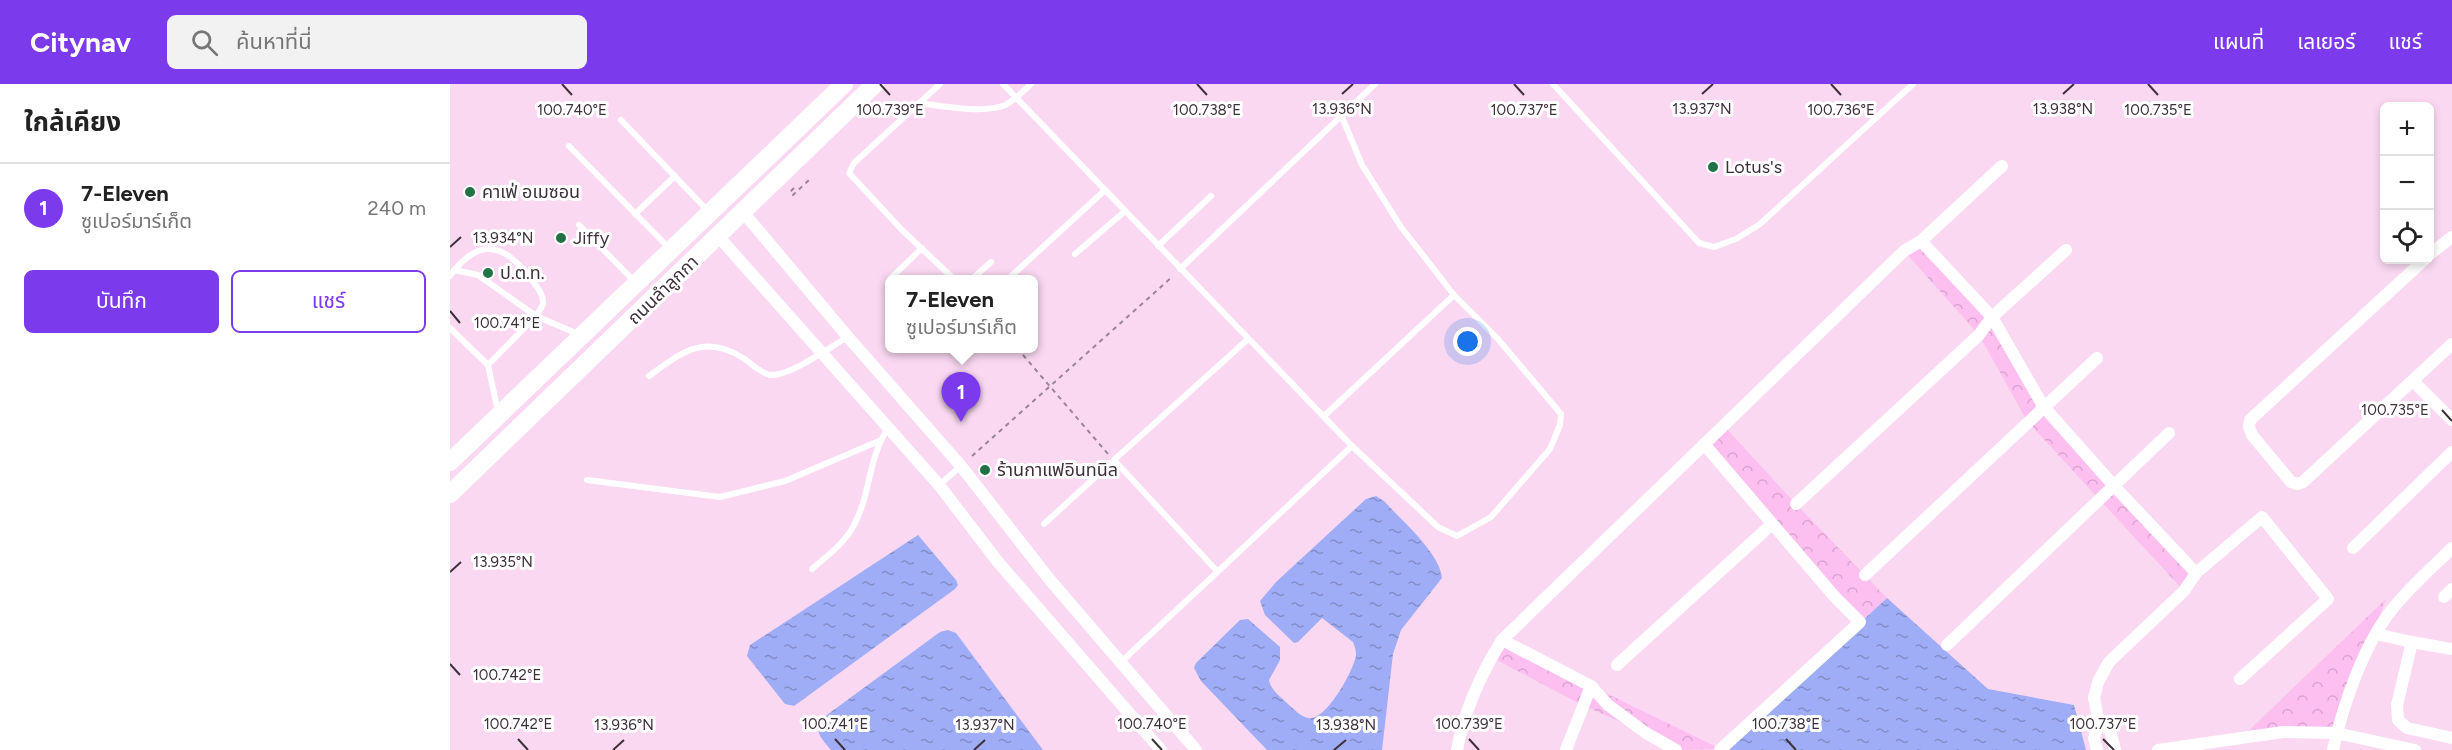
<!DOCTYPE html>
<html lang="th">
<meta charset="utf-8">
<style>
:root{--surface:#fff;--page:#f2f2f2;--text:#222;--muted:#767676;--line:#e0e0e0;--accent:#7c3aed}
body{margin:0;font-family:Figtree,"Noto Sans Thai",sans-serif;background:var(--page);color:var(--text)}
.controls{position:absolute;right:18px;top:18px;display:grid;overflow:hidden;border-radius:9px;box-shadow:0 3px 9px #0003}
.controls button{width:54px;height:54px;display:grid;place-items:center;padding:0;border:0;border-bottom:2px solid var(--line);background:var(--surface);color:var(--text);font:30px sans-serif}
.you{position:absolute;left:1018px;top:258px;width:21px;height:21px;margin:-15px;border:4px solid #fff;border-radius:50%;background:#1a73e8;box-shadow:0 0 0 9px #1a73e833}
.badge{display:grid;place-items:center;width:39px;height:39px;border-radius:50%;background:var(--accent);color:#fff;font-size:20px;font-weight:700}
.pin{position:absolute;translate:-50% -50px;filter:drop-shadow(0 2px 3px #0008)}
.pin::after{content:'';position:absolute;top:32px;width:21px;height:18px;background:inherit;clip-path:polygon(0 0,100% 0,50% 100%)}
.popup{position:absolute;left:435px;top:191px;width:153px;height:78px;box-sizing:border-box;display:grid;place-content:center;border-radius:9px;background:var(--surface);filter:drop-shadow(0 2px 4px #0005);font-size:20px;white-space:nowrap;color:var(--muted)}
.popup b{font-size:22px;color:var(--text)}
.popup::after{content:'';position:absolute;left:50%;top:100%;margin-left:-12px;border:12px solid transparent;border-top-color:var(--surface)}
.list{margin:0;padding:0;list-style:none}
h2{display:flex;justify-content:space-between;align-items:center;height:78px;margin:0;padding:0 24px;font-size:26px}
h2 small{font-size:20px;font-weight:400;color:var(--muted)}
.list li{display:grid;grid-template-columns:39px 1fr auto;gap:18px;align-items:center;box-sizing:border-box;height:90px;padding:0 24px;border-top:2px solid var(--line)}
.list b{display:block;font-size:22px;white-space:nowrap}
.list p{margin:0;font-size:20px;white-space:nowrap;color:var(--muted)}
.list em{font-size:20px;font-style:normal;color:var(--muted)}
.actions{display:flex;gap:12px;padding:18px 24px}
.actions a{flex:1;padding:14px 0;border:2px solid var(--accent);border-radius:9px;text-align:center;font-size:21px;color:var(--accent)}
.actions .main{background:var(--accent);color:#fff}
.icon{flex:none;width:33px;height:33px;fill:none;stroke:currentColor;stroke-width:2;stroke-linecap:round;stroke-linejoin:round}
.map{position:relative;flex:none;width:2002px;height:666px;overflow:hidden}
header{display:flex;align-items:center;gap:36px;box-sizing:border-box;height:84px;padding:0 30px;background:var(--accent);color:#fff}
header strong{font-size:28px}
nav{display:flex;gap:33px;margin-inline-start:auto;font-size:21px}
.search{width:420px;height:54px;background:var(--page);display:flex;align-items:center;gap:15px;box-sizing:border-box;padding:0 21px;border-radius:9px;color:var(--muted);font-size:22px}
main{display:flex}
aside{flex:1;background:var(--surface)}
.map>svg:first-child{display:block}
.forest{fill:url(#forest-crowns)}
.water{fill:url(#water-ripples)}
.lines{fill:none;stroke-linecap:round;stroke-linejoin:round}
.path{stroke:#9b8496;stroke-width:2;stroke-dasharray:4.5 4.5;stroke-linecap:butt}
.lane{stroke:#fff;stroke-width:6}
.street{stroke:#fff;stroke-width:12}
.secondary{stroke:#fff;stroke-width:18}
.ticks{fill:none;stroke:#3d303a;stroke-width:2}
.poi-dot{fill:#207344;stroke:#fff;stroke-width:2}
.labels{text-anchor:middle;stroke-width:6;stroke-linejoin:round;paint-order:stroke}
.poi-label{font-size:18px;fill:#3d303a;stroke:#fff;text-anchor:start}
.street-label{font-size:18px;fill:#3d303a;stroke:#fff}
.ticks-label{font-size:15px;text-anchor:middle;fill:#3d303a;stroke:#fff;stroke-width:6;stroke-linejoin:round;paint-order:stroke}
</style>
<header>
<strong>Citynav</strong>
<div class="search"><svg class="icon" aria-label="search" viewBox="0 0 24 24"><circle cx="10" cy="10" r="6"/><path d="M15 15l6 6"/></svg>ค้นหาที่นี่</div>
<nav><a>แผนที่</a><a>เลเยอร์</a><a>แชร์</a></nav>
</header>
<main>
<aside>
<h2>ใกล้เคียง<small></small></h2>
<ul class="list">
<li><span class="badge">1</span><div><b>7-Eleven</b><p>ซูเปอร์มาร์เก็ต</p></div><em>240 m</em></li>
</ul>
<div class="actions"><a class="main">บันทึก</a><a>แชร์</a></div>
</aside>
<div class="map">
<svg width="2002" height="666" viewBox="0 0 2002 666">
<defs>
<pattern id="forest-crowns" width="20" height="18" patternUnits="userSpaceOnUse" patternTransform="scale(1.5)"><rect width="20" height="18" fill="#fdbff0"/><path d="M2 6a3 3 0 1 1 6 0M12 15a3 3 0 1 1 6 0" fill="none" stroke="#daa4cf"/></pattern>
<pattern id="water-ripples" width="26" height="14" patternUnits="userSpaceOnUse" patternTransform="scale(1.5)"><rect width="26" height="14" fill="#9eadf5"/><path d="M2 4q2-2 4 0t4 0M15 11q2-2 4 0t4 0" fill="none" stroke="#828dc7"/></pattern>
</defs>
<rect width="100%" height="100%" fill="#fad8f2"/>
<!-- forest -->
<g class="forest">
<polygon points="1471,157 1542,233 1593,322 1746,489 1734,507 1577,337 1529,251 1454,167"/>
<polygon points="1274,342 1346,420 1437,514 1410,538 1254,360"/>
<polygon points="1936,515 1886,649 1792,653"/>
<polygon points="1052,556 1141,602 1271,665 1226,666 1196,649 1132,621 1041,573"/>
</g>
<!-- water -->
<g class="water">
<path d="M926 412 934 417C951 436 990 469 992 494L951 546 943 570 932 666H817L751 597 744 584 746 579 790 536 798 535 830 563V576L819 596C821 607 832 614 839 621 844 625 851 633 858 634 876 638 903 587 906 572 906 566 905 563 903 558L872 534 848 558 844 559 815 531 810 517 826 498 916 415Z"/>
<polygon points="468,451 506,496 508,501 505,505 344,622 335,620 297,572 300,561"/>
<polygon points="1437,514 1538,605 1624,621 1636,666 1271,666"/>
<path d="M498 546 506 549 593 666H381C373 656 364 649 370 636L490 548Z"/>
</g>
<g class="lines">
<!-- path -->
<g class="path">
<polyline points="344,104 340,108 343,111 359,96"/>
<polyline points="567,264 658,370"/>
<polyline points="522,372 723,192"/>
</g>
<!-- lane -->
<g class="lane">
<polyline points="490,0 404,79 399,89 452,146 505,196"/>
<polyline points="553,0 902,362 671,578"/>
<polyline points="1103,0 1249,159 1264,163 1286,155 1310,140 1463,0"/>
<path d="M469 19C492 22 534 30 555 21 565 16 573 8 581 0"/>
<polyline points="892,33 912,81 951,143 1004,211 1048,255 1111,330 1110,341 1100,365 1041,433 1007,452 988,443 902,362"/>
<polyline points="171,36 258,127"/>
<polyline points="119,62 219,164"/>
<polyline points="185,130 225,92"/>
<polyline points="129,141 185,198"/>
<polyline points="708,162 761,112"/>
<polyline points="625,170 674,128"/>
<polyline points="730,185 925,0"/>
<polyline points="4,186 28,191 86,232 38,281"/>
<path d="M0 192C29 152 54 159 81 195 86 202 94 210 93 220 92 223 88 229 86 232L128 250"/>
<polyline points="440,195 472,164"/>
<polyline points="521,196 541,178"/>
<polyline points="557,196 654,107"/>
<polyline points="0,244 38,281 48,328"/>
<path d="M199 292C231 269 254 249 293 274 301 279 310 289 320 291 339 293 380 263 398 253"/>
<polyline points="874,332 1004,211"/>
<polyline points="137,396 270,413 335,397 429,357"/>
<polyline points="489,401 511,382"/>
<polyline points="594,440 664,376"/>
<path d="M362 485C377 472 395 459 404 441 421 410 418 372 439 343"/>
<polyline points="767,487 664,376 797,256"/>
</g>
<!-- street -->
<g class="street">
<polyline points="293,128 398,253 511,382 600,496 746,666"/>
<polyline points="268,152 489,401 548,478 711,666"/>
<polyline points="1471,157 1542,233 1593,322 1665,403 1746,489 1734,507 1659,578 1648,598 1644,614 1649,639 1660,646 1665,666"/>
<polyline points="1980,170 2002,153"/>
<polyline points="1974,176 1800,336 1799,343 1802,351 1841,398 1847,400 1853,398 2002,260"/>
<polyline points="1963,297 2002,336"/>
<polyline points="1254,360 1385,513 1410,538 1270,666"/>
<polyline points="1346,420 1529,251 1542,233 1616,166"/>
<polyline points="1903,464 2002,368"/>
<polyline points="1746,489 1812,433 1878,515 1790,595"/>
<polyline points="1415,491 1647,274"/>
<polyline points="1994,513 2002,505"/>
<polyline points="1926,550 1962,558"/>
<polyline points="1497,561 1719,349"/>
<polyline points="2002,565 1962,558 1947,621 1948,636 1957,644 2002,654"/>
<polyline points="1167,581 1322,440"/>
<path d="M1007 666C1014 628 1032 588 1052 556"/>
<polyline points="1116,666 1141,602"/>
<polyline points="1226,666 1196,649 1158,621 1141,602 1052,556 1454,167 1471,157 1552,82"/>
<polyline points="1647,666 1644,654 1649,639"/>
<polyline points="1708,666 1833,648 1886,649 1965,666"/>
<path d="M1883 666C1893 621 1914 559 1944 523 1961 502 1983 483 2002 464"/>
</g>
<!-- secondary -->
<g class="secondary">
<polyline points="0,378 394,0"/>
<polyline points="0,410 425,0"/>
</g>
</g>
<!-- ticks -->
<path class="ticks" d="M112 0 122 11M430 0 440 11M747 0 757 11M1064 0 1074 11M1381 0 1391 11M1698 0 1708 11M892 10 903 0M1252 10 1263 0M1613 10 1624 0M0 163 11 153M0 227 10 239M1992 326 2002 337M0 488 11 478M0 580 10 591M68 655 78 666M385 655 395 666M702 655 712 666M1019 655 1029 666M1336 655 1346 666M1653 655 1664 666M163 666 174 656M524 666 535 656M884 666 896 656"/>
<!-- markers -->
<g class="poi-dot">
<circle cx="1263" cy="83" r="6"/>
<circle cx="20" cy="108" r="6"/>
<circle cx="111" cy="154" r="6"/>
<circle cx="38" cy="189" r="6"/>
<circle cx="535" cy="386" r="6"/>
</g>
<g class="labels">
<!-- poi labels -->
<g class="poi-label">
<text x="1275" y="89">Lotus's</text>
<text x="32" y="114">คาเฟ่ อเมซอน</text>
<text x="123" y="160">Jiffy</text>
<text x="50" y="195">ป.ต.ท.</text>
<text x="547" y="392">ร้านกาแฟอินทนิล</text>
</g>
<!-- street labels -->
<g class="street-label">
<text transform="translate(213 206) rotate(-44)" y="6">ถนนลำลูกกา</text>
</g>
</g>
<g class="ticks-label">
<text x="892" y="30">13.936°N</text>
<text x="1252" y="30">13.937°N</text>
<text x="1613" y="30">13.938°N</text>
<text x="122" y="31">100.740°E</text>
<text x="440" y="31">100.739°E</text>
<text x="757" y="31">100.738°E</text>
<text x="1074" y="31">100.737°E</text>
<text x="1391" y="31">100.736°E</text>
<text x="1708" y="31">100.735°E</text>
<text x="53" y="159">13.934°N</text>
<text x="57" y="244">100.741°E</text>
<text x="1945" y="331">100.735°E</text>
<text x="53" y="483">13.935°N</text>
<text x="57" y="596">100.742°E</text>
<text x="68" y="645">100.742°E</text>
<text x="385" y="645">100.741°E</text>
<text x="702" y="645">100.740°E</text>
<text x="1019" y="645">100.739°E</text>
<text x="1336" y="645">100.738°E</text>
<text x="1653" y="645">100.737°E</text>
<text x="174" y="646">13.936°N</text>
<text x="535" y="646">13.937°N</text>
<text x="896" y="646">13.938°N</text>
</g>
</svg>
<div class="controls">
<button>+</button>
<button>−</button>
<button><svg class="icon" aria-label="locate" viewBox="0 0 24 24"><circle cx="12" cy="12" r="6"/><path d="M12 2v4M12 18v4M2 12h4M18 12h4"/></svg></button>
</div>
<div class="you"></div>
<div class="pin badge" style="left:511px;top:338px">1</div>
<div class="popup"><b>7-Eleven</b>ซูเปอร์มาร์เก็ต</div>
</div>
</main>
